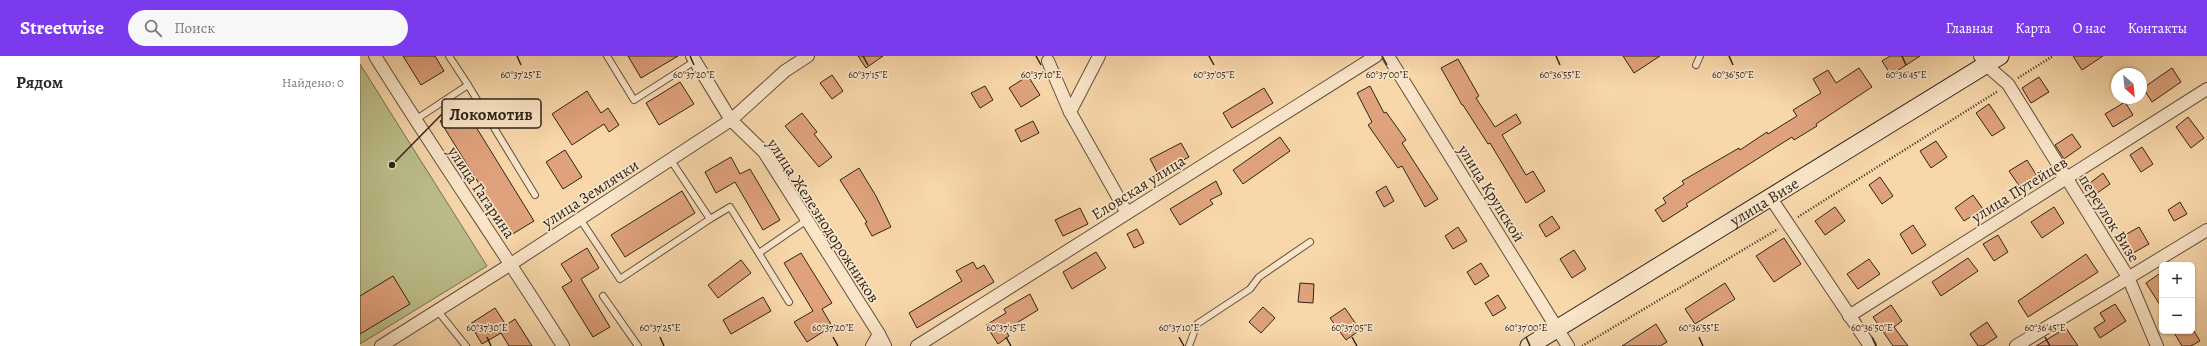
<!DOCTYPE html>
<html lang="ru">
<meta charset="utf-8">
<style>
:root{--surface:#fff;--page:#f7f7f7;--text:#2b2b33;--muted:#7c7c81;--line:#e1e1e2;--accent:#7c3aed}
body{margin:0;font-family:Alegreya,serif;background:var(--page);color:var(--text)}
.controls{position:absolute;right:12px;bottom:12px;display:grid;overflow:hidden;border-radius:6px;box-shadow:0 1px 3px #0004}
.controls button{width:36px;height:36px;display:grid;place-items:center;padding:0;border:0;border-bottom:1px solid var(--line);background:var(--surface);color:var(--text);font:20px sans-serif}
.compass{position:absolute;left:1751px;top:12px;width:36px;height:36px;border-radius:50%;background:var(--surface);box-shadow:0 1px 3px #0004;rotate:153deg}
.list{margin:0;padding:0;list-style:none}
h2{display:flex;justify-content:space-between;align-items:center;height:52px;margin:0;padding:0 16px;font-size:17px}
h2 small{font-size:13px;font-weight:400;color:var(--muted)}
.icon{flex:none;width:22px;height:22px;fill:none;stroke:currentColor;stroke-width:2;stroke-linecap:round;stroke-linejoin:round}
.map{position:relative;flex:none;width:1847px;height:290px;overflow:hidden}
header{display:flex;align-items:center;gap:24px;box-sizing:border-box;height:56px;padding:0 20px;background:var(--accent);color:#fff}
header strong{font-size:19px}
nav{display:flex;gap:22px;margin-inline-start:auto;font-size:14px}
.search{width:280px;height:36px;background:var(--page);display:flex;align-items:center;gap:10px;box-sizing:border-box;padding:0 14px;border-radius:22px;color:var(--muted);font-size:15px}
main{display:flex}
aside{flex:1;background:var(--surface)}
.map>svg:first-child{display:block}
.green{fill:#bcbe8a;stroke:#757154}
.building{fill:#dfa27c;stroke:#2e241d}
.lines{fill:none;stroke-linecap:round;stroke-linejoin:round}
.lane-casing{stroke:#605140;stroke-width:8}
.street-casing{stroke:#605140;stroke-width:14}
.secondary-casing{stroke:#2e241d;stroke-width:19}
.path{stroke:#2e241d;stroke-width:2.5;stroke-dasharray:1 2;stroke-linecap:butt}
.lane{stroke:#fae5c8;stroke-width:6}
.street{stroke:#fae5c8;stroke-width:12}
.secondary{stroke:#fae5c8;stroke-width:17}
.ticks{fill:none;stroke:#2e241d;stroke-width:1.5}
.labels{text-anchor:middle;stroke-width:3.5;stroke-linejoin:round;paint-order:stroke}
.street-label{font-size:16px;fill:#2e241d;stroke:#fae5c8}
.ticks-label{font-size:10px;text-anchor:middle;fill:#2e241d;stroke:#fae5c8;stroke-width:3.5;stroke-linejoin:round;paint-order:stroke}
.leader{fill:none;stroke:#2e241d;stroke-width:1.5}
.callout-dot{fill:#2e241d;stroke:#fae5c8;stroke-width:1.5}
.callout{fill:#fae5c8;stroke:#2e241d;stroke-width:1.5}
.callout-label{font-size:17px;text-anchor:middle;font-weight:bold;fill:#2e241d}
</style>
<header>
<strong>Streetwise</strong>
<div class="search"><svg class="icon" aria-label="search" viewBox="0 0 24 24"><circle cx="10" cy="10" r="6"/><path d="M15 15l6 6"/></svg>Поиск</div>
<nav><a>Главная</a><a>Карта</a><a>О нас</a><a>Контакты</a></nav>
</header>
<main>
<aside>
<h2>Рядом<small>Найдено: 0</small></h2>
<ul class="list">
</ul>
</aside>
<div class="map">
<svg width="1847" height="290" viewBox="0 0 1847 290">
<rect width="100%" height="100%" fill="#f8d7aa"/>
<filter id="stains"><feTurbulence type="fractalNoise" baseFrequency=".005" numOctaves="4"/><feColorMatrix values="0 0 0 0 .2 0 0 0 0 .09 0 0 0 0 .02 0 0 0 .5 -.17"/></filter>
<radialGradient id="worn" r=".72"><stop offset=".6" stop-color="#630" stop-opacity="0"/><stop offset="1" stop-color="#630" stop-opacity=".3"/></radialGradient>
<!-- green -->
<polygon class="green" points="0,8 127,210 0,288"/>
<!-- building -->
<g class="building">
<polygon points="43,0 75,0 84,15 61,29"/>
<polygon points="268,0 318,0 281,22"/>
<polygon points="498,0 523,0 506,12"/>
<polygon points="1263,0 1300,0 1274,17"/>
<polygon points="1530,0 1560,0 1531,19 1522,5"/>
<polygon points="1713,0 1743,0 1722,14"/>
<polygon points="1098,3 1119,40 1116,42 1135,71 1156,58 1161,67 1142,79 1166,119 1173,115 1185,135 1166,147 1130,87 1128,88 1103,49 1102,49 1081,12"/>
<polygon points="1499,12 1512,31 1456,68 1457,70 1434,84 1432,81 1326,148 1328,150 1303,166 1295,154 1306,147 1303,142 1324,128 1322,125 1379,92 1380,94 1407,76 1408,78 1437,60 1433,54 1461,37 1453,23 1468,14 1476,27"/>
<polygon points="1812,12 1821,26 1792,46 1783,32"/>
<polygon points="472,19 483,35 472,43 460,27"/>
<polygon points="668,20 680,39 661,51 649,32"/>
<polygon points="1679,21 1689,36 1671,47 1662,32"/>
<polygon points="320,26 334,48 299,69 286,47"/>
<polygon points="625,30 633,44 620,52 611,37"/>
<polygon points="1010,30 1024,57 1026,56 1046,84 1042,87 1078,143 1065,151 1042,110 1038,112 1008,69 1012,66 997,37"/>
<polygon points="904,32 913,47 872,72 863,57"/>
<polygon points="227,35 241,57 248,52 259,69 249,76 244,68 212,89 192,58"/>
<polygon points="1765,46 1773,59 1753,71 1745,58"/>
<polygon points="1629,48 1645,72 1632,80 1616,57"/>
<polygon points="103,50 174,165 151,179 80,65"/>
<polygon points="442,57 457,76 454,78 472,101 459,111 425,70"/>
<polygon points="1828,61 1844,82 1831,92 1816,71"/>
<polygon points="673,65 679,77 661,86 655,74"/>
<polygon points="1712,78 1721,91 1704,103 1695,89"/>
<polygon points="920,81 930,95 883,128 873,114"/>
<polygon points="1576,85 1587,101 1571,112 1560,95"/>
<polygon points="821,87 829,101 798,118 790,103"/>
<polygon points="1782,91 1793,108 1781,116 1770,99"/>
<polygon points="205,94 222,121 203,133 186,106"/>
<polygon points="371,101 380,118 390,113 420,164 403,174 375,126 356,137 345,116"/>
<polygon points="1667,104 1677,120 1660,131 1649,115"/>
<polygon points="499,112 516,140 531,171 512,180 505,167 507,166 480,124"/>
<polygon points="1743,117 1750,128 1733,140 1726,130"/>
<polygon points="1520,121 1533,140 1522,148 1509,129"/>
<polygon points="856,125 862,138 850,144 853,148 820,169 810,153"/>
<polygon points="1026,130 1034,145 1024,151 1016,136"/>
<polygon points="322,135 335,157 265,201 251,179"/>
<polygon points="1613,139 1623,153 1604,165 1595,152"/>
<polygon points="1820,146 1827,158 1814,165 1808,154"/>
<polygon points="1475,151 1485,165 1465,179 1455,165"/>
<polygon points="1694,151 1704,167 1682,182 1671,166"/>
<polygon points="720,152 728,168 703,180 695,164"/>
<polygon points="1192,160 1200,172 1186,181 1179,169"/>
<polygon points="1553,169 1566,189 1552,198 1540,178"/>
<polygon points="1098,171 1107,185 1093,193 1085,180"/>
<polygon points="1779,171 1789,188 1768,200 1758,183"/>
<polygon points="777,173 784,187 774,192 767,178"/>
<polygon points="1638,179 1648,196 1634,205 1623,188"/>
<polygon points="1424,182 1441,208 1414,226 1396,200"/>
<polygon points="227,192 239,212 221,223 250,271 233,281 202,231 212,225 201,208"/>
<polygon points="1214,194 1226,213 1212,222 1200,203"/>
<polygon points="736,196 746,212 712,233 703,216"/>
<polygon points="441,197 472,247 462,253 472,270 447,286 434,266 453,255 424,207"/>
<polygon points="1726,198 1738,216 1668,261 1658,245"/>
<polygon points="1608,202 1618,215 1581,240 1572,226"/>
<polygon points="1509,203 1520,218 1498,233 1487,218"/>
<polygon points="381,204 391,217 358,242 348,229"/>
<polygon points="613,206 617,213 624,209 634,226 557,272 549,257 602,225 596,215"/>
<polygon points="1121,207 1129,220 1115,229 1107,216"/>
<polygon points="1802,216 1802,252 1786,227"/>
<polygon points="33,220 50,248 0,278 0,240"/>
<polygon points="940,227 954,228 953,247 938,246"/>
<polygon points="1365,227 1375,243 1335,268 1325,253"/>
<polygon points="670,238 678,254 645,274 649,280 638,288 626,269 646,257 644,253"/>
<polygon points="1138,239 1146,252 1133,260 1125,247"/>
<polygon points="403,241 411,255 371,278 363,264"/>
<polygon points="1755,248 1766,265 1740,282 1734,272 1745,265 1740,257"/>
<polygon points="1531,249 1542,265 1534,271 1548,290 1533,290 1513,261"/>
<polygon points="903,251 915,262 901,277 889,266"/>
<polygon points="135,252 146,269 155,263 172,290 149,290 141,277 122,288 110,268"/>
<polygon points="985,252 1000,274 986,284 970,262"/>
<polygon points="1627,266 1637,281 1623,290 1618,290 1610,278"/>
<polygon points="1296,268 1307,286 1300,290 1262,290"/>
<polygon points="1706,272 1718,290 1676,290"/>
<polygon points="1813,275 1834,275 1840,285 1831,290 1822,290"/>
</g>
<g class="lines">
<!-- lane casing -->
<g class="lane-casing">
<g id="lane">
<polyline points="89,0 108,29"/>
<polyline points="247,0 274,44 335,5"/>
<polyline points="1336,9 1340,0"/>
<polyline points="55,64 108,29 175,139"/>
<polyline points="220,163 260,223 350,163 310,103"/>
<polyline points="350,163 370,151 429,246"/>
<polyline points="399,197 447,164"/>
<polyline points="243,240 278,290"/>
<polyline points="77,254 106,290"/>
<polyline points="829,290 837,268 890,233 899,221 950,186"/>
</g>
</g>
<!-- street casing -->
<g class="street-casing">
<g id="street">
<path d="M15 0C76 98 142 193 203 290"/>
<polyline points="332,0 371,64 404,96 519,278 525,290"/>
<polyline points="739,0 710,56 767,157"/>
<polyline points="1028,0 1208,290"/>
<polyline points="1620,0 1626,9 1648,28 1768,221 1797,290"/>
<polyline points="688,5 710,56"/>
<polyline points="1410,141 1510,290"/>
<polyline points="1489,260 1847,33"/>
<polyline points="21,290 151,208 371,64 425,15 448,0"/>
<polyline points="512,290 519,278"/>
<polyline points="557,290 1016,0"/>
<polyline points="1656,290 1847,174"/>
</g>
</g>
<!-- secondary casing -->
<g class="secondary-casing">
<g id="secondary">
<path id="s1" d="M1169 290 1640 0"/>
</g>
</g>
<!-- path -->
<g class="path">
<polyline points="1658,22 1693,0"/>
<polyline points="1438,161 1638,35"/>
<polyline points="1222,290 1418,173"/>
</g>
<!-- lane -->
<use href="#lane" class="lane"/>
<!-- street -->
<use href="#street" class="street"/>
<!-- secondary -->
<use href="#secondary" class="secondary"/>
</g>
<!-- ticks -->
<path class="ticks" d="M157 0 161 9M330 0 334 9M503 0 508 9M676 0 681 9M849 0 854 9M1022 0 1027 9M1196 0 1200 9M1369 0 1373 9M1542 0 1546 9M127 281 131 290M300 281 304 290M473 281 478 290M646 281 651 290M819 281 824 290M992 281 997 290M1166 281 1170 290M1339 281 1343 290M1512 281 1516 290M1685 281 1690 290"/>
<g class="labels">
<!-- street labels -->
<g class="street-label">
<text transform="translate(778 131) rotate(-32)" y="6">Еловская улица</text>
<text transform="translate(1659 133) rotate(-32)" y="6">улица Путейцев</text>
<text transform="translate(122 136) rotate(56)" y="6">улица Гагарина</text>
<text transform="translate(230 137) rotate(-33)" y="6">улица Землячки</text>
<text transform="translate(1132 137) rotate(58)" y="6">улица Крупской</text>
<text dy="6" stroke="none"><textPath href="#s1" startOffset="276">улица Визе</textPath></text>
<text transform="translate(1750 162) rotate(58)" y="6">переулок Визе</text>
<text transform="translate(464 164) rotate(57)" y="6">улица Железнодорожников</text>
</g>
</g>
<g class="ticks-label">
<text x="161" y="22">60°37'25"E</text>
<text x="334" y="22">60°37'20"E</text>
<text x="508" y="22">60°37'15"E</text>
<text x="681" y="22">60°37'10"E</text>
<text x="854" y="22">60°37'05"E</text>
<text x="1027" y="22">60°37'00"E</text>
<text x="1200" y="22">60°36'55"E</text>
<text x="1373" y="22">60°36'50"E</text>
<text x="1546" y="22">60°36'45"E</text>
<text x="127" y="275">60°37'30"E</text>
<text x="300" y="275">60°37'25"E</text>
<text x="473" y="275">60°37'20"E</text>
<text x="646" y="275">60°37'15"E</text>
<text x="819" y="275">60°37'10"E</text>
<text x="992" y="275">60°37'05"E</text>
<text x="1166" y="275">60°37'00"E</text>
<text x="1339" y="275">60°36'55"E</text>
<text x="1512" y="275">60°36'50"E</text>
<text x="1685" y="275">60°36'45"E</text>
</g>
<!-- callouts -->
<path class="leader" d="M32 109L82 58"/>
<circle class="callout-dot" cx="32" cy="109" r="4"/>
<rect class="callout" x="82" y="43" width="99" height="29" rx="4"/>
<g class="callout-label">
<text x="131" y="64">Локомотив</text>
</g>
<rect width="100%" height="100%" filter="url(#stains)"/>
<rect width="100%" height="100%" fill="url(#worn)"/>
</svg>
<div class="controls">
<button>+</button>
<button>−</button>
</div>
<svg class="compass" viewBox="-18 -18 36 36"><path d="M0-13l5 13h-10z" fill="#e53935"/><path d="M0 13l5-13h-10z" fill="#7c7c81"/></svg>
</div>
</main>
